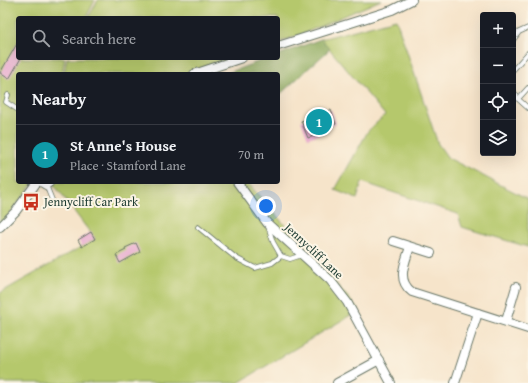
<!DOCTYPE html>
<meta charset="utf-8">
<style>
:root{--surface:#171b24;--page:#20242c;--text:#f1f3f6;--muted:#9ea1a6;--line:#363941;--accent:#0f766e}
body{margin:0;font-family:"Gentium Book Plus",serif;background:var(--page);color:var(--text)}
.controls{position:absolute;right:12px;top:12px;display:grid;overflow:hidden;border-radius:4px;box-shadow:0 4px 16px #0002}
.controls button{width:36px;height:36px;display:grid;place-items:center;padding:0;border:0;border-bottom:1px solid var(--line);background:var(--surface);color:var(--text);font:20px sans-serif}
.you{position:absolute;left:266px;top:206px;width:14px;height:14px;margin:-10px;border:3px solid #fff;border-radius:50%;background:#1a73e8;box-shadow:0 0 0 6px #1a73e833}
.badge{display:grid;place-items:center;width:26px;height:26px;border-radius:50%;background:var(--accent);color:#fff;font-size:13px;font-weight:700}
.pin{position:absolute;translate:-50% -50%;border:2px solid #fff;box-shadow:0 1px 4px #0006}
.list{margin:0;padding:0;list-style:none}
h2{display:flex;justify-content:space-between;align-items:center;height:52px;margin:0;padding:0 16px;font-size:17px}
h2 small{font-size:13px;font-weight:400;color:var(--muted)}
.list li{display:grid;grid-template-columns:26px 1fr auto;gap:12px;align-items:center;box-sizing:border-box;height:60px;padding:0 16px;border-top:1px solid var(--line)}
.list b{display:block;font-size:15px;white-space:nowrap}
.list p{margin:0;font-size:13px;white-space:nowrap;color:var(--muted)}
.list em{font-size:13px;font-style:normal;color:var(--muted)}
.icon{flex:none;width:22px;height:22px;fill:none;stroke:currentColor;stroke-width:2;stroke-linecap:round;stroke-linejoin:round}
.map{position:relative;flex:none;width:528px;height:383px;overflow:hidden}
.search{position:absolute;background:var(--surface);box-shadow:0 4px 16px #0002;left:16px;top:16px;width:264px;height:44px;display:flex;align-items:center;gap:10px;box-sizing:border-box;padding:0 14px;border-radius:4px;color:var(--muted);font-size:15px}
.panel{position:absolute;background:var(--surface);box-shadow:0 4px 16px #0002;left:16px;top:72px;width:264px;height:112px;border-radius:4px}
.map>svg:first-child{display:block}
.green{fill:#b5c86c;stroke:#6a8250}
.forest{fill:#90ac60;stroke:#58744a}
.building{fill:#e7abcf}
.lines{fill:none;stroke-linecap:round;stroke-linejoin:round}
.lane-casing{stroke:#6a7768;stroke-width:5.5}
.street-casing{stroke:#6a7768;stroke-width:10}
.lane{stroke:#fff;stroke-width:4}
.street{stroke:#fff;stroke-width:8}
.labels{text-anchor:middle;stroke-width:4;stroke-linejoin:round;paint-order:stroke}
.poi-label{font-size:12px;fill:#1f3d34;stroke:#fcf5e5;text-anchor:start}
.street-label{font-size:12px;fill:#1f3d34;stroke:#fcf5e5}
</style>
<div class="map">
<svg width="528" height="383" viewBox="0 0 528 383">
<rect width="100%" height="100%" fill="#fcf5e5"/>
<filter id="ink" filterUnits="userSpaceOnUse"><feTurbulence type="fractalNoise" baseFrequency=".025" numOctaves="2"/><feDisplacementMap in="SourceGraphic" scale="8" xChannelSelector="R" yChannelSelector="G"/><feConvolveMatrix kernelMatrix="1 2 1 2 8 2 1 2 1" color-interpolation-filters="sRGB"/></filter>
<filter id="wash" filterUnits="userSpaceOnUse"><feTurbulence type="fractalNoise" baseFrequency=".012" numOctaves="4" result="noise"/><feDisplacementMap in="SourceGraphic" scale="16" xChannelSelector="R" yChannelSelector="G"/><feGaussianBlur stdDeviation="0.9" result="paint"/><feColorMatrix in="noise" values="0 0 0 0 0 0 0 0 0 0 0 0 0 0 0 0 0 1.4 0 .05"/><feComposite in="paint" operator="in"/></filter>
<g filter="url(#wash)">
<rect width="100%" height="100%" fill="#f6e4ca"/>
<!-- green -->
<g class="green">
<polygon points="0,0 95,0 86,18 18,18 18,58 65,58 62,74 18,74 18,182 34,182 0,226"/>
<polygon points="98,0 381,0 307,32 278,43 278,18 88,18"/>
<polygon points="396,19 438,144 448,158 528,199 528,247 462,227 458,214 362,182 357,199 335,190 368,131 385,115 321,39"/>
<polygon points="67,58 233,58 187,74 64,74"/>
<polygon points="52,182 247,182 359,310 238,383 0,383 0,317 2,318 0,313 0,293 95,239"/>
</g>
<!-- forest -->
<polygon class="forest" points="321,39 330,49 278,96 278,74 225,74 268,58 278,58 278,55"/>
<g id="blocks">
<!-- building -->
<g class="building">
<polygon points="18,42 18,58 21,58 9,79 0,73"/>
<polygon points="331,110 336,124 318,130 320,134 308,138 301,121"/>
<polygon points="91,232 95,239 82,247 78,240"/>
<polygon points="136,243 140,252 120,263 116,255 126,250 125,248"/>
</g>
</g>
</g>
<g filter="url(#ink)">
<use href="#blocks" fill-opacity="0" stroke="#6a7768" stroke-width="1"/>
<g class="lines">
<!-- lane casing -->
<g class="lane-casing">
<g id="lane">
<polyline points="513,40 519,32 528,28"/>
<polyline points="513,70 528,53"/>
<polyline points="513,90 518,99 528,108"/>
<polyline points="8,95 6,102 18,110"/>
<polyline points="518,99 528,88"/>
<polyline points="46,185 52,200"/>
<polyline points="268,226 273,242 281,256 290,259 302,255"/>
<polyline points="198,227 236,258 255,268 272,263 281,256"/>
</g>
</g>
<!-- street casing -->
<g class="street-casing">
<g id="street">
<polyline points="278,46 392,10 412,0"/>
<polyline points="194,74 242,58"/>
<polyline points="41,182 46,185 50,182"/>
<polyline points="237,182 267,223 330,280 347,302 391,383"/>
<polyline points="0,227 16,211 37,182"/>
<polyline points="393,241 431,253"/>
<path d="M410 247C405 263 396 280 412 292L528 329"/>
<polyline points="506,321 516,287"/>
<polyline points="337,383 379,360"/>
<polyline points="455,383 478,313"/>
</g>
</g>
<!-- lane -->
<use href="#lane" class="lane"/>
<!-- street -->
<use href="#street" class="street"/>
</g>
</g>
<!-- icons -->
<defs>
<g id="bus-bare" transform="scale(1.38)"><path d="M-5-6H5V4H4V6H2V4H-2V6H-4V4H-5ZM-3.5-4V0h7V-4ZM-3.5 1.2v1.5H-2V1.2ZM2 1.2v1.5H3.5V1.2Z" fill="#c8321e" stroke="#fcf5e5" stroke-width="2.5" paint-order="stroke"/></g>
</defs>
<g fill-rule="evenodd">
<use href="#bus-bare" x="31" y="202"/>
</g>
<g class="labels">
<!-- poi labels -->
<g class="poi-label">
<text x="44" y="206">Jennycliff Car Park</text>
</g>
<!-- street labels -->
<g class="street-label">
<text transform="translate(314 251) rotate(43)" y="4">Jennycliff Lane</text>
</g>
</g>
</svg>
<div class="controls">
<button>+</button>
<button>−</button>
<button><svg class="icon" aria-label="locate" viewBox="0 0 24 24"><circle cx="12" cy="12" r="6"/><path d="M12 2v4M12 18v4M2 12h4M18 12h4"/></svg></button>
<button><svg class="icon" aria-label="layers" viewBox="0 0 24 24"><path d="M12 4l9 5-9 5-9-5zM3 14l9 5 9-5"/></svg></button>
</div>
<div class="you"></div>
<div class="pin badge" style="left:319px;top:122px;background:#0f9aa8">1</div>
<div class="search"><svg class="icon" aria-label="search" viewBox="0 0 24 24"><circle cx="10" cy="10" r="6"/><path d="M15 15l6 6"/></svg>Search here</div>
<section class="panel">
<h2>Nearby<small></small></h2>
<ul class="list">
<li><span class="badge" style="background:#0f9aa8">1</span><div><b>St Anne's House</b><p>Place · Stamford Lane</p></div><em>70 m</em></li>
</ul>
</section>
</div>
